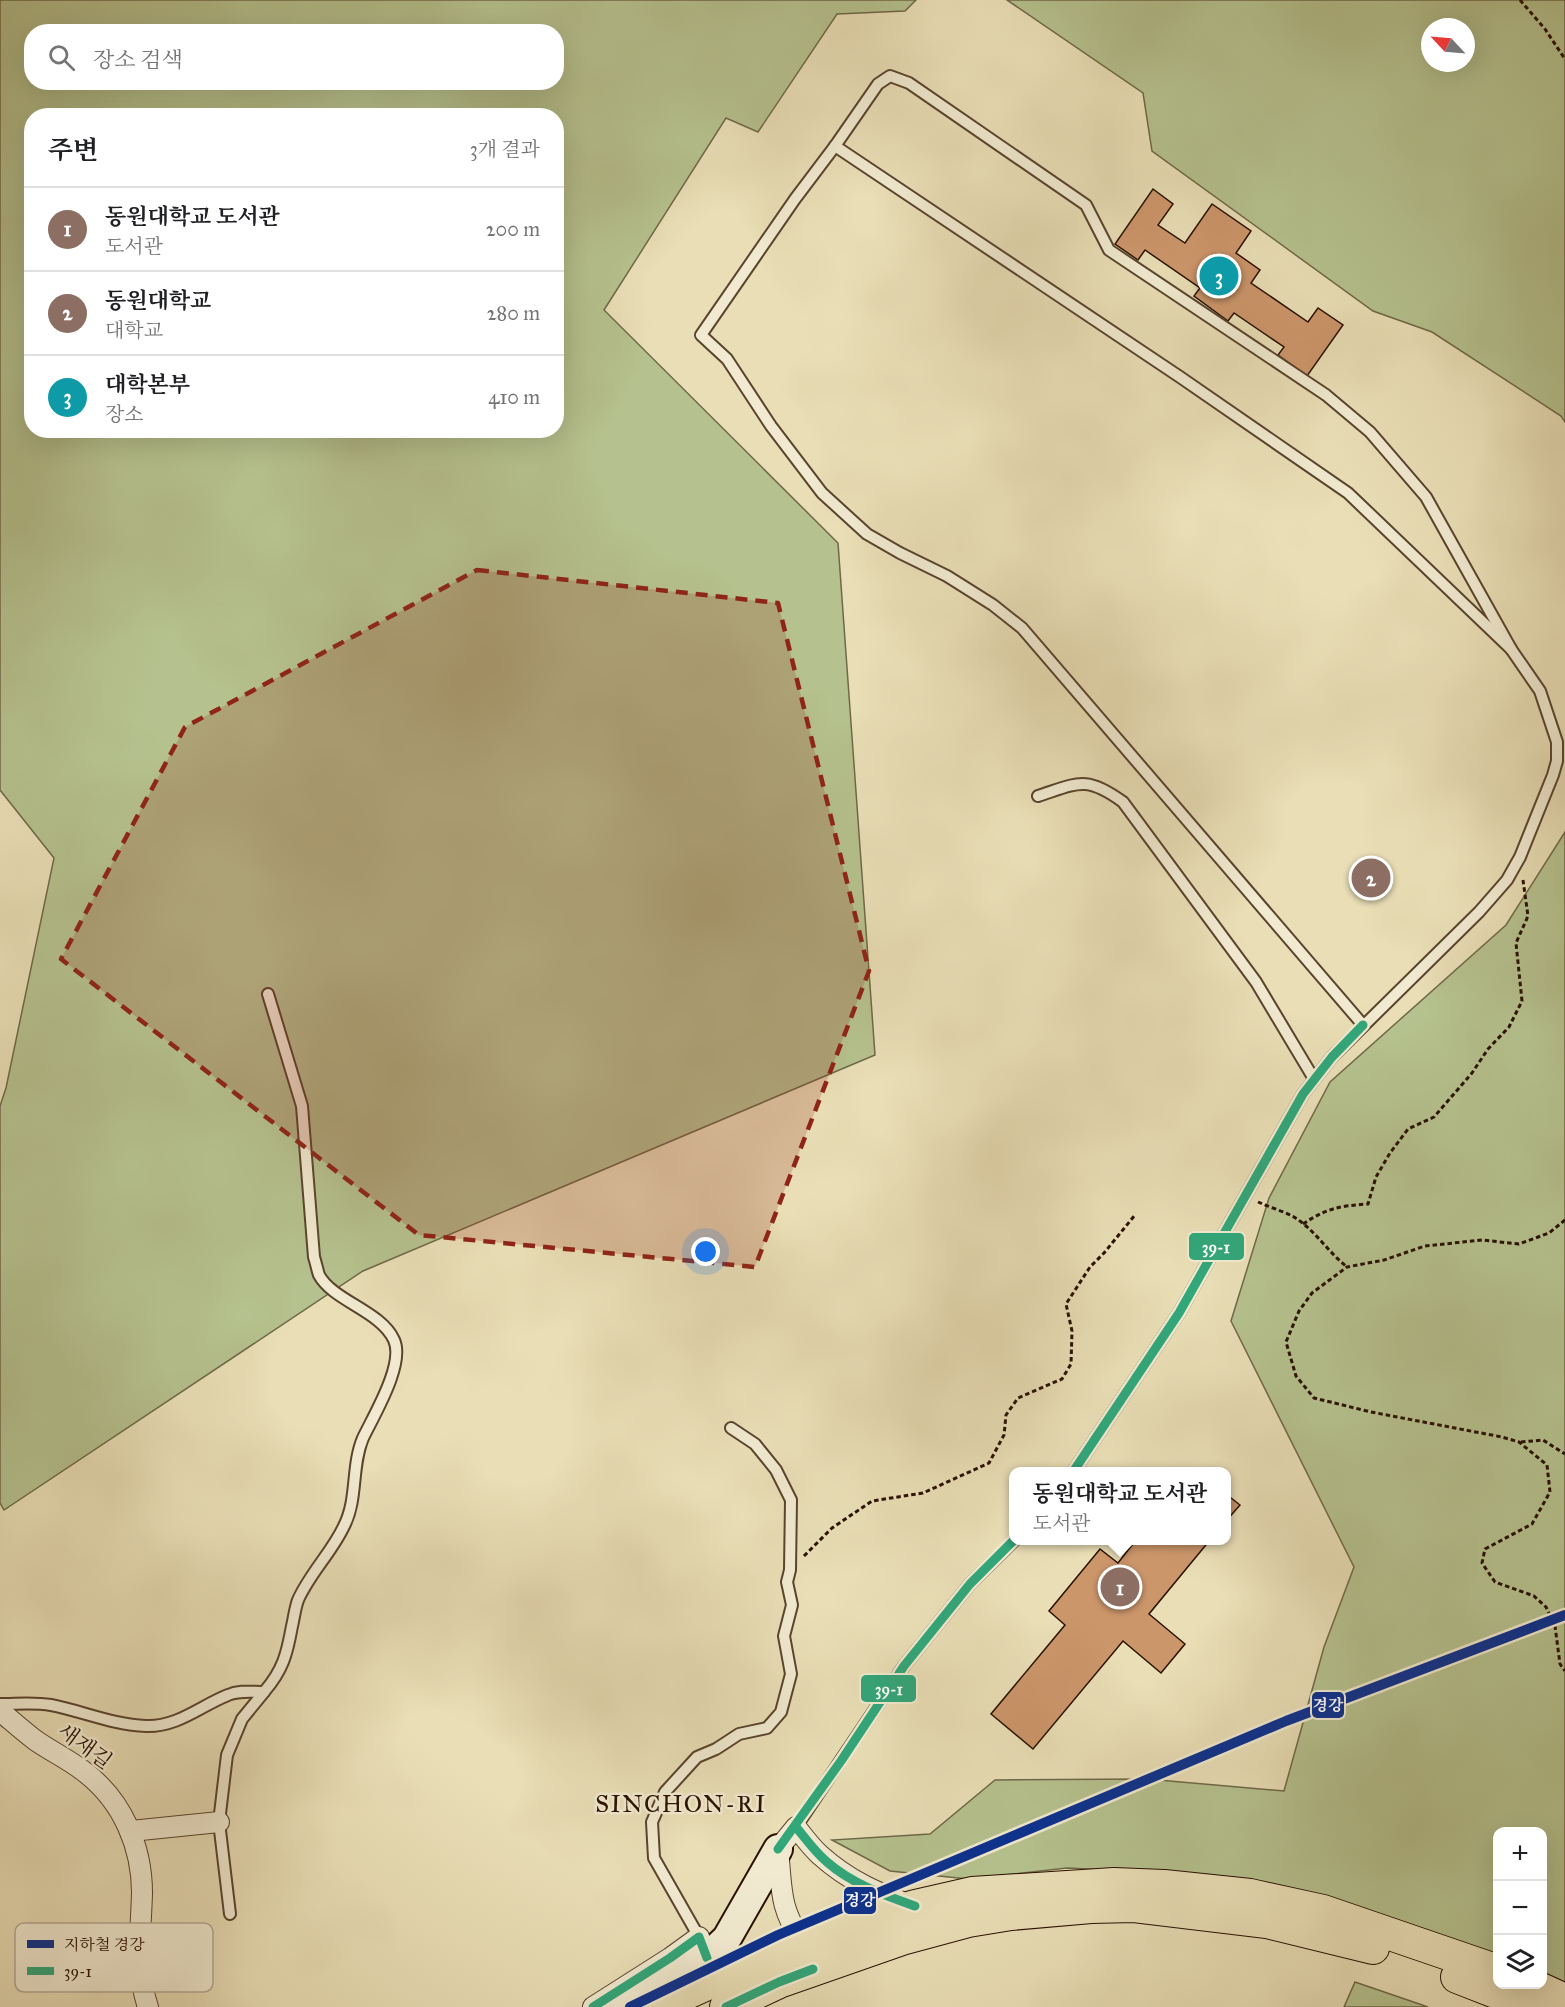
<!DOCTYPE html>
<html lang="ko">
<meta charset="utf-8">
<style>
:root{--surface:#fff;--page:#f6f6f6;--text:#202124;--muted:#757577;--line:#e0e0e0;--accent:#2563eb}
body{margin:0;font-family:"IM FELL Great Primer","Noto Serif KR",serif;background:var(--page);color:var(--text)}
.controls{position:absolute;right:18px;bottom:18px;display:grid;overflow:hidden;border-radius:12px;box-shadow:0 6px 24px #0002}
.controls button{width:54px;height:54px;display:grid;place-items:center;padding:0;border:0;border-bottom:2px solid var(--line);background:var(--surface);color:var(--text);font:30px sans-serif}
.compass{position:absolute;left:1421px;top:18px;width:54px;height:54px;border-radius:50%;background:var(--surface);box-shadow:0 6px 24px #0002;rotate:296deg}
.you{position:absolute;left:706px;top:1252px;width:21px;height:21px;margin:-15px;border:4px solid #fff;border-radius:50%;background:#1a73e8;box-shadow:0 0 0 9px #1a73e833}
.badge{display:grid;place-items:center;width:39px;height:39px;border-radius:50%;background:var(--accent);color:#fff;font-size:20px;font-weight:700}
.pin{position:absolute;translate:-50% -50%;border:3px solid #fff;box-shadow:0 2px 6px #0006}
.popup{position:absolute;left:1009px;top:1467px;width:222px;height:78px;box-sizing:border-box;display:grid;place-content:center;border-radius:12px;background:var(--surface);filter:drop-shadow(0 2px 4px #0005);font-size:20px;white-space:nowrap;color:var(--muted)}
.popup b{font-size:22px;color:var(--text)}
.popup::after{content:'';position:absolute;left:50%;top:100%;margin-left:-12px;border:12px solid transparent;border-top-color:var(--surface)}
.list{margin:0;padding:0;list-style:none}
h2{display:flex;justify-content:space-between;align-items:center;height:78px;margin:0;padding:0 24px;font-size:26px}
h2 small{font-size:20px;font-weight:400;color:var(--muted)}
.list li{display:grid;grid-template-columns:39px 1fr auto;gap:18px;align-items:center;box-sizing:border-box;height:84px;padding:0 24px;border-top:2px solid var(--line)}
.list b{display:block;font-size:22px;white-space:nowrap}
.list p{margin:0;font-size:20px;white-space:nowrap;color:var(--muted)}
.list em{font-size:20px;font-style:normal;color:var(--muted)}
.icon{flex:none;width:33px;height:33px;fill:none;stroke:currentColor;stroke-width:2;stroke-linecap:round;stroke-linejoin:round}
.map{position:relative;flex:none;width:1565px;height:2007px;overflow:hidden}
.search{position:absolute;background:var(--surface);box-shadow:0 6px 24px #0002;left:24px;top:24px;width:540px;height:66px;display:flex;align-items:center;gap:15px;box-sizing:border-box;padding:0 21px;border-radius:24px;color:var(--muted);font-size:22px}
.panel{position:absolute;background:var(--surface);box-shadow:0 6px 24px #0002;left:24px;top:108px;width:540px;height:330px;border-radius:24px}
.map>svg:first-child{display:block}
.green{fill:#b5c18e;stroke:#6f6947;stroke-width:1.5;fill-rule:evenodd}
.building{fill:#cc966b;stroke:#291100;stroke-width:1.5}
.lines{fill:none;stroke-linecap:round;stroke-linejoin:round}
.lane-casing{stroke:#59442e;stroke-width:14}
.street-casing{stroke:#59442e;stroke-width:22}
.secondary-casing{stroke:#291100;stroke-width:32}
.primary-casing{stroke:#291100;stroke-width:34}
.path{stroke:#291100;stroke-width:3;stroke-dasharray:4.5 3;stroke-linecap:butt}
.lane{stroke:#f1ead0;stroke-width:10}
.street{stroke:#f1ead0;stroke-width:20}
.secondary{stroke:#f1ead0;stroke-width:28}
.primary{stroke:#e9deb6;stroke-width:32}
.bus-1-casing{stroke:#f1ead0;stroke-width:14}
.bus-1{stroke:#31a77a;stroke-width:9}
.metro-1-casing{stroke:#f1ead0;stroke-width:15}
.metro-1{stroke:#0b318f;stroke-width:10}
.marked{fill:#8f2418;fill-opacity:0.2;stroke:#8f2418;stroke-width:4.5;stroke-dasharray:12 8;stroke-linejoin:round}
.labels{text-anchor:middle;stroke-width:5;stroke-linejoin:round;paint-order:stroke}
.street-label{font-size:21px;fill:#291100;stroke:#f1ead0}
.quarter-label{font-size:24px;letter-spacing:1.5px;fill:#291100;stroke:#f1ead0}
.key{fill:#f1ead0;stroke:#b5a992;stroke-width:1.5}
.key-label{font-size:16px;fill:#291100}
.line-badge{stroke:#f1ead0;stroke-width:2}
.badge-label{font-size:16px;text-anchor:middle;font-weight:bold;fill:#fff}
</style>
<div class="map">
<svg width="1565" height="2007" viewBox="0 0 1565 2007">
<rect width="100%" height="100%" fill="#e9deb6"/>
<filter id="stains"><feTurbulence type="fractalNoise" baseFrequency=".00333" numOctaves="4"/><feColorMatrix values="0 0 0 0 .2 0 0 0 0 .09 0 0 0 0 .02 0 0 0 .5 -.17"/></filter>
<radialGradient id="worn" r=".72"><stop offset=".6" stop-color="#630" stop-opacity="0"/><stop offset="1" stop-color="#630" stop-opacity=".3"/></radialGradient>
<!-- green -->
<g class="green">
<path d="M0 0H916L905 11 837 14 758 132 726 118 604 310 838 543 875 1055 363 1271 4 1510 0 1503V1106L6 1088 54 858 0 790ZM32 32H556V82H32ZM32 116H556V430H32Z"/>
<path d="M1007 0H1565V422L1561 416 1432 332 1373 311 1152 151 1143 93ZM1430 27H1466V63H1430Z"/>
<polygon points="1565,832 1565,1987 1543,1978 1542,1832 1498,1832 1497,1960 1360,1907 1214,1875 1067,1868 968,1879 890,1871 832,1840 930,1834 995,1780 1147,1779 1284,1791 1324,1647 1354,1567 1231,1321 1269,1198 1330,1082 1506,925"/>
<polygon points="1355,1982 1428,2007 1344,2007"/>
</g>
<!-- building -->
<g class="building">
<polygon points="1153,189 1173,204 1158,225 1185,243 1212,204 1251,231 1236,253 1260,270 1251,283 1308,322 1318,308 1343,325 1307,376 1278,355 1284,347 1234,313 1228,321 1194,296 1200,288 1145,250 1138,260 1115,244"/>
<polygon points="1226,1494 1240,1505 1226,1521"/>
<polygon points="1136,1540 1210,1540 1149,1614 1185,1644 1161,1673 1123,1641 1033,1749 991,1714 1065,1625 1049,1611 1100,1549 1118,1563"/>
</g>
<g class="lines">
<!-- lane casing -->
<g class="lane-casing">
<g id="lane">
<polyline points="835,146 1180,377 1348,493 1511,649 1540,691 1557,742 1557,761 1553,775 1520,857 1507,880 1479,912 1332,1057 1303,1094 1179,1313 1073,1472"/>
<path d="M1038 796C1078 783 1086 775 1123 802L1256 982 1314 1079"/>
<polyline points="1363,1025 1022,628 993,605 947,576 900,553 867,534 822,493 771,426 727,359 701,335 795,199 835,146 878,84 890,76 909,83 1086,205 1109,250 1326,395 1370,432 1426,497 1511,649"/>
<path d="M0 1704C17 1704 34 1702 51 1705 82 1711 114 1725 146 1726 178 1727 200 1706 228 1695 239 1690 252 1692 264 1692 283 1670 287 1654 292 1626 294 1618 295 1608 298 1600 310 1573 332 1552 344 1526 358 1499 351 1466 363 1438 374 1415 405 1364 394 1340 381 1311 333 1301 319 1275 317 1269 316 1263 314 1257L302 1106 268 994"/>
<polyline points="796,1827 904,1666 970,1584 1015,1540"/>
<polyline points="230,1914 219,1822 227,1755 242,1719 264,1692"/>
<polyline points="699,1937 654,1858 652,1822 665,1792 697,1757 716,1749 739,1734 767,1728 781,1712 791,1674 784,1636 792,1605 787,1582 790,1570 791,1500 776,1470 755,1444 731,1428"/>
</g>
</g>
<!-- street casing -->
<g class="street-casing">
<g id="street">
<path d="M0 1711C12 1721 23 1731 35 1740 52 1752 70 1760 86 1773 123 1802 142 1847 142 1893 141 1932 135 1969 148 2007"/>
<polyline points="131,1831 219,1822"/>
<path d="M802 1941C779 1908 782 1888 778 1849L796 1827C803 1836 811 1847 820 1855 849 1881 877 1893 913 1906"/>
<polyline points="593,2007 670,1958 699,1937 707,1958"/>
</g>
</g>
<!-- secondary casing -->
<g class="secondary-casing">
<polyline id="secondary" points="626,2007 698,1966 727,1938 778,1849"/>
</g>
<!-- primary casing -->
<g class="primary-casing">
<g id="primary">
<polyline points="1457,1977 1534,2007"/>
<polyline points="1530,1984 1565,2000"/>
<polyline points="656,2007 802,1941 915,1906 972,1893 1114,1884 1164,1886 1250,1895 1323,1911 1498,1971"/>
<polyline points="726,2007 779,1982 905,1938 968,1921 1011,1914 1091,1907 1134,1906 1267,1922 1373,1948"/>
</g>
</g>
<!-- path -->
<g class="path">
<polyline points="1520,0 1545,29 1565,59"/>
<path d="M1258 1202C1269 1207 1283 1211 1294 1217 1315 1230 1328 1252 1347 1267"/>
<polyline points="1565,1220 1549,1233 1519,1244 1482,1240 1425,1246 1384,1260 1347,1267 1312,1293 1299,1311 1286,1342 1296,1376 1314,1398 1371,1412 1502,1437 1519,1442 1547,1465 1550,1492 1532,1524 1485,1549 1482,1563 1495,1582 1534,1596 1546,1607 1555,1626 1560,1664 1565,1671"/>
<path d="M1303 1224C1327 1208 1339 1206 1368 1204L1376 1177 1390 1153 1408 1129 1434 1117 1472 1073 1488 1049 1509 1027 1522 1001 1516 943 1528 916 1523 880"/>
<polyline points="1521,1442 1543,1440 1565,1454"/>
<polyline points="804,1556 832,1528 872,1501 923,1493 989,1463 1004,1435 1006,1415 1018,1398 1062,1379 1071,1364 1072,1331 1066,1304 1090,1267 1104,1253 1135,1215"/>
</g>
<!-- lane -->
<use href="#lane" class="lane"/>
<!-- street -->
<use href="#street" class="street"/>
<!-- secondary -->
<use href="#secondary" class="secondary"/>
<!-- primary -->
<use href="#primary" class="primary"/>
<!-- bus-1 casing -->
<g class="bus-1-casing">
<g id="bus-1">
<polyline points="1073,1472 1179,1313 1303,1094 1332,1057 1363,1025"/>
<path d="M796 1827C806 1839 815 1852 827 1862 852 1884 884 1895 915 1906"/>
<polyline points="778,1849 841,1761 904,1666 970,1584 1014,1540"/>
<polyline points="593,2007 670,1958 699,1937 707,1958"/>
<polyline points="726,2007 779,1982 813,1969"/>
</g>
</g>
<!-- bus-1 -->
<use href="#bus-1" class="bus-1"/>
<!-- metro-1 casing -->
<g class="metro-1-casing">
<polyline id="metro-1" points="630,2007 778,1935 1286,1721 1565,1615"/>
</g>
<!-- metro-1 -->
<use href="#metro-1" class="metro-1"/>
</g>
<!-- marked area -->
<path class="marked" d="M477 570 778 603 869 971 755 1267 419 1235 61 959 185 727Z"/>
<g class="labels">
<!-- street labels -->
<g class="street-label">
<text transform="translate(85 1746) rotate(36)" y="7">새재길</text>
</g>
<!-- quarter labels -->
<g class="quarter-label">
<text x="681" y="1812">SINCHON-RI</text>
</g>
</g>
<!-- legend -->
<rect x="15" y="1923" width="198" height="69" rx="9" class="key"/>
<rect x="27" y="1940" width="27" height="8" fill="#0b318f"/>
<rect x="27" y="1967" width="27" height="8" fill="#31a77a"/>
<g class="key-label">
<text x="64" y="1950">지하철 경강</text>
<text x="64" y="1977">39-1</text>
</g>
<g class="line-badge">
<rect x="1188" y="1232" width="57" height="29" rx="6" fill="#31a77a"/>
<rect x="860" y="1674" width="57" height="29" rx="6" fill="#31a77a"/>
<rect x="1311" y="1691" width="34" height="28" rx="6" fill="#0b318f"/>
<rect x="843" y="1886" width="34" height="29" rx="6" fill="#0b318f"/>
</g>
<g class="badge-label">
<text x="1216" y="1253">39-1</text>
<text x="889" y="1695">39-1</text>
<text x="1328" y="1711">경강</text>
<text x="860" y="1906">경강</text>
</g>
<rect width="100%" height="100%" filter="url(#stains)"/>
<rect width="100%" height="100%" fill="url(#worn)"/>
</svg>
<div class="controls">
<button>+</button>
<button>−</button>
<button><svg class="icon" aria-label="layers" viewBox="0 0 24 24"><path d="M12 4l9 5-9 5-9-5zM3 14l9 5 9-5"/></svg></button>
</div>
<svg class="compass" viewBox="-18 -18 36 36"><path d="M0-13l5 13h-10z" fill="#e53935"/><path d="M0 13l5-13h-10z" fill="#757577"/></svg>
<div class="you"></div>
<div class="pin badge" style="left:1120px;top:1587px;background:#8d6e63">1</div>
<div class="popup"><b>동원대학교 도서관</b>도서관</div>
<div class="pin badge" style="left:1371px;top:878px;background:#8d6e63">2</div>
<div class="pin badge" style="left:1219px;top:276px;background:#0f9aa8">3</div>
<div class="search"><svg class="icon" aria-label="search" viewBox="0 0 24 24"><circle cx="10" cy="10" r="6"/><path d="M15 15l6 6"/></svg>장소 검색</div>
<section class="panel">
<h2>주변<small>3개 결과</small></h2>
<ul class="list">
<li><span class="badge" style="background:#8d6e63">1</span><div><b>동원대학교 도서관</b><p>도서관</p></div><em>200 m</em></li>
<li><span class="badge" style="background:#8d6e63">2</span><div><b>동원대학교</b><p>대학교</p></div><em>280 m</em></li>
<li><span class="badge" style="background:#0f9aa8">3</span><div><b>대학본부</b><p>장소</p></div><em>410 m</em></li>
</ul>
</section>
</div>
